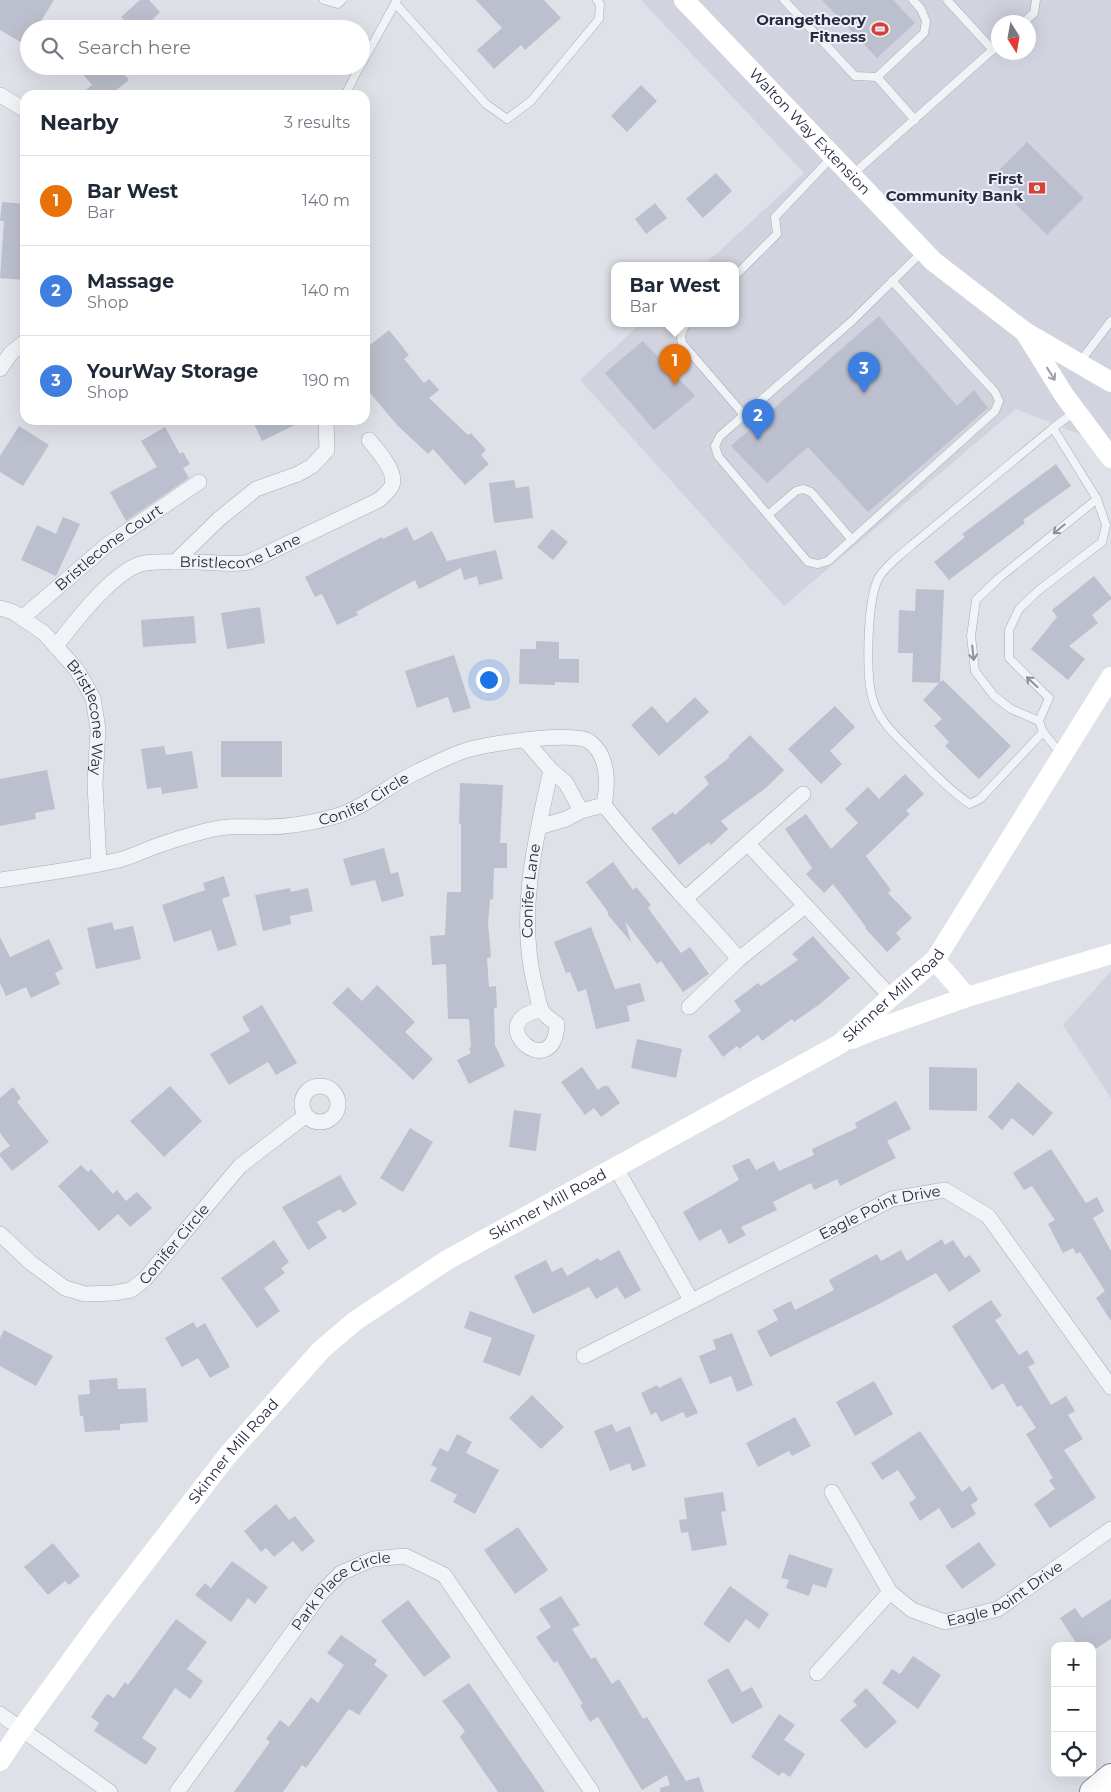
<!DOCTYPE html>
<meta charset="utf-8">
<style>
:root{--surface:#fff;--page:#f2f2f3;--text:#1f2937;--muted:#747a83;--line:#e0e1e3;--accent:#d93f39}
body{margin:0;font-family:Montserrat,sans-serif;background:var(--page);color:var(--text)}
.controls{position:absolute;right:15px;bottom:15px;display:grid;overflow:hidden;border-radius:10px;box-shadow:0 5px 20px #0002}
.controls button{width:45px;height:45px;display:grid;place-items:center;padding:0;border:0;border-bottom:1px solid var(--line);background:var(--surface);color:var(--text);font:25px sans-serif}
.compass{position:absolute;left:991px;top:15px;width:45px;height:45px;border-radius:50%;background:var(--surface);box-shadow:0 5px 20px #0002;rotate:169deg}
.you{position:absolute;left:488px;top:679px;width:18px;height:18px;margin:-12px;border:4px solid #fff;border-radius:50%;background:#1a73e8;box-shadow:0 0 0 8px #1a73e833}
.badge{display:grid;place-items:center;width:32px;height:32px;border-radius:50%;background:var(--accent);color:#fff;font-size:16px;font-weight:700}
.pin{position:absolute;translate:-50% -41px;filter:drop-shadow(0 1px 2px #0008)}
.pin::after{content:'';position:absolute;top:26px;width:18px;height:15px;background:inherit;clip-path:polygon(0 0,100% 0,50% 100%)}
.popup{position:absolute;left:611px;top:262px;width:128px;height:65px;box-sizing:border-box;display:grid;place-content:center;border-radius:10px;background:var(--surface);filter:drop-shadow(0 1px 4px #0005);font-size:16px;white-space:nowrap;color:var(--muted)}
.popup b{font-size:19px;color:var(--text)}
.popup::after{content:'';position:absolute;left:50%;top:100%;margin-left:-10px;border:10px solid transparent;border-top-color:var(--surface)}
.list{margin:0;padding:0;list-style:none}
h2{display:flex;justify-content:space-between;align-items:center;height:65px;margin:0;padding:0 20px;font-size:21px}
h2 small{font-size:16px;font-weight:400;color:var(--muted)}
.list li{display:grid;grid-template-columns:32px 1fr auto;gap:15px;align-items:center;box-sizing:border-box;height:90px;padding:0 20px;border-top:1px solid var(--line)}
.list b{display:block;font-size:19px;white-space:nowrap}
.list p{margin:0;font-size:16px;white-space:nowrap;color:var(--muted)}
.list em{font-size:16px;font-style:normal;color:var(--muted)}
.icon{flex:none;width:28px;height:28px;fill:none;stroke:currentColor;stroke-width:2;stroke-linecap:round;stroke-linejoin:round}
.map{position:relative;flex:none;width:1111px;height:1792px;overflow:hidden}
.search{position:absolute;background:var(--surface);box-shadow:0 5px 20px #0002;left:20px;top:20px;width:350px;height:55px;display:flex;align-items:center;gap:12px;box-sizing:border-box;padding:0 18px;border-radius:28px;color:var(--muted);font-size:19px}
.panel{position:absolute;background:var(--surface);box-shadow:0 5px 20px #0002;left:20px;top:90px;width:350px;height:335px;border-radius:15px}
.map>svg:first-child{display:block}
.built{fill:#d1d3df;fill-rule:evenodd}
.building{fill:#bcbfcd}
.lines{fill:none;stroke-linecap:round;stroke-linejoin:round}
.lane-casing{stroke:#a8aab7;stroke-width:9}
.street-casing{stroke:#a8aab7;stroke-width:16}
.highway-casing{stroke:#858ba1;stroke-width:28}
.lane{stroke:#f2f3f7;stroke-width:8}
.street{stroke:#f2f3f7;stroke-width:15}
.secondary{stroke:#fff;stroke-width:20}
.highway{stroke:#fff;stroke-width:26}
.oneway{stroke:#9da0aa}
.oneway2{stroke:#8c8f9c}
.labels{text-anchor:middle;stroke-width:4;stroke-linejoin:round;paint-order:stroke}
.poi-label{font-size:15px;font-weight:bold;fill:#262b42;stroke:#eef0f7;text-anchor:end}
.street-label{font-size:15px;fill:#262b42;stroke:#eef0f7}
</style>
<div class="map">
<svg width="1111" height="1792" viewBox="0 0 1111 1792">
<rect width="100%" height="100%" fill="#dfe1e9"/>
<!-- built -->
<g class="built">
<path d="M641 0H1111V447L1016 409 784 606 580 380 640 324H735V266H703L804 173ZM998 22H1028V52H998Z"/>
<polygon points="1111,971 1111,1098 1063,1025"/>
</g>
<!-- building -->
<g class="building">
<polygon points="0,0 54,0 36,29 29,29 29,47 0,30"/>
<polygon points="140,0 149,0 160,12 143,29 133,29 121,17"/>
<polygon points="476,0 544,0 561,18 525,50 521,45 494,69 477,50 502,28"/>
<polygon points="822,0 893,0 915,23 877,58"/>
<polygon points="76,66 118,66 129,80 110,95 80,95 92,85"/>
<polygon points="641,85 657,101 627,132 611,116"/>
<polygon points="1027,142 1084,198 1047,235 990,179"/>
<polygon points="716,173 732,191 703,218 686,199"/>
<polygon points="2,202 25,204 25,280 0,278 4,221 0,221"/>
<polygon points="655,203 667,218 646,234 635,219"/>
<polygon points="879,316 957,406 974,390 988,408 868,512 808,447 767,483 731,446"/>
<polygon points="389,330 409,355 404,359 424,383 429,379 439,390 429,398 468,435 471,433 486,450 481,455 489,464 465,485 433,449 428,454 397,425 365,387 365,349"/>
<polygon points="643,341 695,396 654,430 605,373"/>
<polygon points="252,420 305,420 262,441"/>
<polygon points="19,426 49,445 23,486 0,472 0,456"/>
<polygon points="165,427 180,454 183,452 190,464 183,468 189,478 126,521 110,492 157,467 141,441"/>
<polygon points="1056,464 1071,486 1023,520 1025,523 949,580 934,562 965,537 962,534"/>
<polygon points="514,480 516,488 529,486 533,518 494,523 489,483"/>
<polygon points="63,517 80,524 56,576 21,560 37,525 56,534"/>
<polygon points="407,527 414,541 432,531 447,561 496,550 503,579 479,585 477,576 464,580 461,568 419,589 415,580 356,612 358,615 337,625 322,594 315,597 305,577 382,537 383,539"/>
<polygon points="552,529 568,542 553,560 537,547"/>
<polygon points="1094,576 1111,597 1111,599 1092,615 1098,623 1069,646 1085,659 1068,680 1031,649 1057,617 1052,610"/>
<polygon points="916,589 944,590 940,682 943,680 1011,746 979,779 945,746 949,742 934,726 942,719 923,700 939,683 912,682 913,653 898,653 899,610 915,611"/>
<polygon points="260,607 265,643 227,649 221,613"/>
<polygon points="194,616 196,643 143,647 141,620"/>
<polygon points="536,641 559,642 559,659 579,659 579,683 555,682 555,685 519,684 520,649 536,649"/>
<polygon points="454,655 471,708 453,713 448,697 417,708 405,671"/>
<polygon points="695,697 709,712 659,756 631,725 652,706 667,723"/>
<polygon points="835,706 855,727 830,751 842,764 821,784 788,749"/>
<polygon points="750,735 784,770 767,787 721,821 728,829 711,845 709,842 679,865 651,828 673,812 675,815 709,784 704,777 730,757 728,756"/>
<rect x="221" y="741" width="61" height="36"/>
<polygon points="164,746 166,755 192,751 198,788 162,794 161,787 147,789 141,749"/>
<polygon points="47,770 55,809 35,813 36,819 0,826 0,779"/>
<polygon points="905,774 924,794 906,811 910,814 866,856 891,890 888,893 912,918 896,933 901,939 887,952 865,928 866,927 833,884 824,893 806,874 812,868 785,829 806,814 831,849 858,823 845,809 868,787 879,799"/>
<polygon points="460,783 503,785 500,843 507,843 507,868 494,868 493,899 490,900 488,923 491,957 487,958 489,987 496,986 497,1008 494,1008 495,1045 505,1066 469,1084 457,1060 471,1053 469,1048 471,1047 469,1019 448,1019 446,964 432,965 430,936 445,935 447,892 461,892 461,824 459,824"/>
<polygon points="384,848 391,874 398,872 404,896 382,902 375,880 351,886 343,859"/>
<polygon points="613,862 633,890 636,887 651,905 648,908 681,953 690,947 709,974 683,992 661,961 657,964 625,921 631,942 608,915 608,912 586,882"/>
<polygon points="224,876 230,896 222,899 237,945 218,951 211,930 174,942 162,905 205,890 203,883"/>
<polygon points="290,888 291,892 308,888 313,911 290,916 291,924 263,931 255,895"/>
<polygon points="112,922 114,930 133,926 141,959 96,969 87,928"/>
<polygon points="591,927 615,989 640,983 645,1001 627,1006 630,1021 596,1029 586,989 578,992 570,972 566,973 554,942"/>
<polygon points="813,936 850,978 820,1004 794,1022 792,1019 762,1041 758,1035 739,1049 737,1046 723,1057 708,1036 741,1011 734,1001 758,983 761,986 798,960 792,954"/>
<polygon points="0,937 10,957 49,939 63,969 55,973 60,984 31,998 26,987 6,996 0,983"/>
<polygon points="377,985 415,1022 405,1032 433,1059 413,1080 332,1003 348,987 362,1001"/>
<polygon points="262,1005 297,1063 276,1075 268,1062 229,1085 210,1054 250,1031 242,1017"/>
<polygon points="637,1039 682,1049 676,1078 631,1068"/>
<polygon points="582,1067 598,1090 603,1086 608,1086 620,1103 601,1117 594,1108 585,1115 561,1082"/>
<polygon points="929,1067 977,1068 977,1111 929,1110"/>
<polygon points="1018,1082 1053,1113 1033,1136 1012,1118 1002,1130 988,1117"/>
<polygon points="170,1086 202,1121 164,1157 130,1121"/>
<polygon points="13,1087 21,1098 17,1102 49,1142 12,1171 0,1156 0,1153 10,1146 0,1133 0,1098"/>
<polygon points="896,1101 911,1129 887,1141 896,1158 840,1186 837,1179 814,1190 811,1183 773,1202 777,1210 741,1227 746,1235 729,1244 721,1229 699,1241 683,1212 739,1180 732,1166 749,1158 756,1170 774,1161 779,1171 814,1155 812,1149 857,1128 855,1123"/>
<polygon points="514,1110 541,1114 536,1151 509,1147"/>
<polygon points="410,1128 433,1142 403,1192 380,1178"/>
<polygon points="1051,1149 1086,1203 1097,1197 1104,1211 1093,1218 1111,1251 1111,1321 1096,1298 1105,1291 1080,1252 1076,1254 1073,1248 1063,1253 1048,1224 1055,1220 1032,1186 1024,1190 1013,1173"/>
<polygon points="81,1165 88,1172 91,1169 113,1194 117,1190 126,1201 137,1192 152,1208 130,1227 118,1214 99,1231 58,1186"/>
<polygon points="340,1175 357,1204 343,1213 340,1209 317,1222 327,1238 308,1250 282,1207"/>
<polygon points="942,1239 945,1245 953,1240 965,1258 970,1255 981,1271 949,1292 936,1273 881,1303 770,1357 757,1331 778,1320 773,1310 791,1301 795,1310 834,1290 829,1280 877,1254 881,1261 901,1250 907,1261"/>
<polygon points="274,1240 289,1262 281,1268 285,1273 264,1288 280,1311 257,1328 221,1278"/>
<polygon points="619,1250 641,1290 625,1299 617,1287 596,1299 589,1287 533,1314 514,1276 546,1260 552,1272 562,1267 567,1276 598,1258 600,1261"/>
<polygon points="991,1300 1002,1316 995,1320 1019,1355 1027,1350 1035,1363 1028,1367 1051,1405 1066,1396 1075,1411 1068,1415 1083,1439 1064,1450 1096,1498 1050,1528 1034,1504 1055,1489 1049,1480 1053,1478 1026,1434 1036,1428 1021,1405 1017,1407 1003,1383 992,1390 952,1326"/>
<polygon points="470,1311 535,1335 520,1376 483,1362 492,1338 464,1328"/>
<polygon points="193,1322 197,1328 205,1323 230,1367 210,1378 198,1358 182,1367 165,1338"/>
<polygon points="4,1330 53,1356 36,1386 0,1366 0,1338"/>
<polygon points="732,1333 753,1385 737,1392 731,1376 710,1384 699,1356 716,1349 713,1340"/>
<polygon points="681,1377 698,1413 686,1418 683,1412 661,1422 656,1412 651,1415 641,1393 657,1385 659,1388"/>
<polygon points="117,1378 118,1389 146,1388 148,1422 120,1424 120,1430 85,1432 83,1416 80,1416 78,1395 90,1394 89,1380"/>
<polygon points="874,1381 893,1414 855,1436 836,1402"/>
<polygon points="532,1395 564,1427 541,1449 509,1418"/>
<polygon points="795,1417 811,1446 792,1456 789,1451 758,1467 746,1443"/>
<polygon points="612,1424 616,1432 630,1426 646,1466 632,1471 630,1463 610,1471 594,1431"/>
<polygon points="920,1431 962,1492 970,1486 978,1500 971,1505 976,1514 952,1529 939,1508 920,1521 909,1503 916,1498 898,1470 882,1480 871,1463"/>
<polygon points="457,1434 472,1442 466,1453 499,1470 475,1514 453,1502 457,1495 430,1481 437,1468 431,1465 440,1448 448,1452"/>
<polygon points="723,1492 726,1511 721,1512 727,1545 692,1551 688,1532 681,1533 679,1520 687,1519 684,1498"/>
<polygon points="276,1504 289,1520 295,1516 315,1541 302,1552 293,1541 274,1557 266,1548 261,1552 244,1531"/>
<polygon points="518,1527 548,1570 515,1594 484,1550"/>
<polygon points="979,1542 996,1565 962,1589 945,1566"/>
<polygon points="53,1543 80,1576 69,1585 65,1581 48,1595 24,1567"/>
<polygon points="789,1554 833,1569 826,1588 813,1584 809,1596 786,1588 789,1580 781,1578"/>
<polygon points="232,1561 268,1587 255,1604 248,1598 231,1622 195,1595 205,1583 211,1588"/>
<polygon points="730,1586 769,1614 759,1629 746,1619 729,1643 703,1624"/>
<polygon points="561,1596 580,1625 572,1629 591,1659 595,1657 612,1684 619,1679 643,1719 647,1717 686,1781 699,1777 704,1792 660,1792 660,1788 670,1785 667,1775 642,1790 598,1717 590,1722 580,1705 583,1704 557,1661 554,1663 536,1637 551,1627 539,1609"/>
<polygon points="1111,1599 1111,1639 1092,1651 1092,1646 1078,1646 1060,1618 1075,1608 1082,1618"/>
<polygon points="408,1600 451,1657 424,1677 381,1621"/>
<polygon points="176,1619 207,1642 187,1669 203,1681 190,1699 175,1688 142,1738 157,1748 146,1765 94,1731 99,1723 91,1717 107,1694 114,1698 125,1682 128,1685"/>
<polygon points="341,1635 377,1660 374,1665 388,1675 359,1715 349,1709 306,1768 302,1765 283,1792 234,1792 270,1742 266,1739 280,1720 289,1727 311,1697 318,1703 344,1665 327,1653"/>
<polygon points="913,1656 941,1675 918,1709 882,1683 892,1669 900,1674"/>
<polygon points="728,1668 742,1692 752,1687 763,1707 732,1724 707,1680"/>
<polygon points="469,1683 508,1739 545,1792 498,1792 480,1766 460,1737 465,1731 442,1701"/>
<polygon points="866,1688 897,1722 866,1749 840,1720 857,1705 853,1701"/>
<polygon points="779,1714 795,1725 784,1740 805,1754 790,1777 782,1772 779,1776 751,1757"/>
</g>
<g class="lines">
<!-- lane casing -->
<g class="lane-casing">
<g id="lane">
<polyline points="324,0 338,4 342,0"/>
<polyline points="784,0 855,76 877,77 915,120"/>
<polyline points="947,0 993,50"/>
<polyline points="395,3 486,104 507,119 531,101 599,19 600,4 597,0"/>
<polyline points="1024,22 1034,13 1036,0"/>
<polyline points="361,65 397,0"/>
<polyline points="877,77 924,33 926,21 921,9 913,0"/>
<polyline points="345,95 360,66"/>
<polyline points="853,174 998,45"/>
<polyline points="735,276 777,234 775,217 833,156"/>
<polyline points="892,281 995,392 999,401 995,411 828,561 818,564 808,562 718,456 715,446 720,436 852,321 923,251"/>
<path d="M687 324C681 330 680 335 682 343L744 415"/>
<polyline points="1079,363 1111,321"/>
<polyline points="768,515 796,491 803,489 811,492 852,540"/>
<polyline points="1039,721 1011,709 994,696 975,671 971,636 976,600 999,578 1097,499"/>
<path d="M1043 732 980 799 970 804C951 792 936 775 919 759 903 742 882 726 874 703 865 680 867 602 878 579 885 566 902 554 913 544L1053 428"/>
<polyline points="1061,754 1043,732 1039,721 1049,698 1009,658 1009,630 1019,609 1039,590 1102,542 1106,525 1097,499 1053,428 1074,412"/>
</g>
</g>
<!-- street casing -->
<g class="street-casing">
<g id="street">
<polyline points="0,95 25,110"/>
<polyline points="0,369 11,353 25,342"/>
<polyline points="175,562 219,519 256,489 298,474 312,466 327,450 326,420"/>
<path id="s1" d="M0 608 13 612 44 633 77 670 93 698 98 729 95 784 99 864"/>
<path id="s2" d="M22 618 107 545 199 482"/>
<path id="s3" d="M56 646C74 623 115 568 145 563 160 561 176 562 191 562 210 561 230 566 249 562L379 500C383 496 390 491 392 485 397 471 377 450 369 440"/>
<polyline points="525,740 551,770 566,783 581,811"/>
<path d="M604 805C646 859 694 907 739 959"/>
<polyline points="748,844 891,997"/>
<path id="s4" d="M0 880C40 874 80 869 119 860 130 857 141 852 151 848 170 841 190 835 209 830 231 825 244 827 265 827 287 827 311 823 333 817 364 809 389 784 419 771 433 764 449 756 464 751 484 744 575 730 590 742 609 756 608 785 604 805L581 811 566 819 539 827"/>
<polyline points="686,898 803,794"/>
<polyline points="689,1007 739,959 805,906"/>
<path id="s5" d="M541 1010C480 1021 554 1086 557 1024 552 1020 543 1015 541 1009 538 1002 537 993 535 986 517 915 535 840 551 770"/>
<circle cx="320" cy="1104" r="18"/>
<polyline points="616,1168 691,1300"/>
<path id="s6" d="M0 1234 31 1263 65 1288 85 1294 114 1293 131 1290 145 1279 240 1166 305 1116"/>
<path id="s7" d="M584 1356 892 1199 945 1190 988 1216 1111 1387"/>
<path id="s8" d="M832 1492 890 1592 912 1610 945 1622 998 1609 1111 1529"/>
<polyline points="817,1673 890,1592"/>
<polyline points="0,1714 110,1792"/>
<path id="s9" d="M177 1792 321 1593 341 1573 373 1559 405 1556 444 1575 592 1792"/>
</g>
</g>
<!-- highway casing -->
<g class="highway-casing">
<polyline id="highway" points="1093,1792 1111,1777"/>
</g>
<!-- lane -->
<use href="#lane" class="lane"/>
<!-- street -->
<use href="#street" class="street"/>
<!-- secondary -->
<g class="secondary">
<path id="s10" d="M684 0 933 261 1025 332 1111 382"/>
<polyline points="1026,334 1064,395 1111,458"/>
<polyline points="935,960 967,997"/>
<polyline points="852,1039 871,1031 967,997 1111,954"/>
<path id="s11" d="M0 1761 22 1728 100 1621 227 1456 321 1350 355 1321 447 1260 840 1044 891 997 935 960 1111 677"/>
</g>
<!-- highway -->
<use href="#highway" class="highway"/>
</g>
<!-- one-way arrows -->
<defs><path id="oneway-shaft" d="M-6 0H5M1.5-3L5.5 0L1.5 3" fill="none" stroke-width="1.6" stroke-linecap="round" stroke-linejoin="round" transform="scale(1.25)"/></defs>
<use class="oneway" href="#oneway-shaft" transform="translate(1051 374) rotate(58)"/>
<g class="oneway2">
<use href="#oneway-shaft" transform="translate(1059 529) rotate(141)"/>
<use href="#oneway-shaft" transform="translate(973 653) rotate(84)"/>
<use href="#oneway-shaft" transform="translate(1032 682) rotate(-137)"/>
</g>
<!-- icons -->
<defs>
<g id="stadium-bare" transform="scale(1.35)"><path d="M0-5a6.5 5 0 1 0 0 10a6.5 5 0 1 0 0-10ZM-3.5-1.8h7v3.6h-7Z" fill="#d93f39" stroke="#eef0f7" stroke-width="2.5" paint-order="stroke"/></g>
<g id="bank-bare" transform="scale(1.35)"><path d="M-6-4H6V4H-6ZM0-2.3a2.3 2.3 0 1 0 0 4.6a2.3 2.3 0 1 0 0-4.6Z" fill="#d93f39" stroke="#eef0f7" stroke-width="2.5" paint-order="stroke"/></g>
</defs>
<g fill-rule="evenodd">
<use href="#stadium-bare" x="880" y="29"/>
<use href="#bank-bare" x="1037" y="188"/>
</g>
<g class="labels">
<!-- poi labels -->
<g class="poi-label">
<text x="866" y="25">Orangetheory<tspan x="866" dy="17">Fitness</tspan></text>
<text x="1023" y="184">First<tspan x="1023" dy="17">Community Bank</tspan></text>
</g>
<!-- street labels -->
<g class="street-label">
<text dy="5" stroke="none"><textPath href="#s10" startOffset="182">Walton Way Extension</textPath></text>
<text dy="5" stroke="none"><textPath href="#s2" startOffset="112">Bristlecone Court</textPath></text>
<text dy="5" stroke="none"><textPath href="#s3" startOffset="221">Bristlecone Lane</textPath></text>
<text dy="5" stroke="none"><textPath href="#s1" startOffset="150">Bristlecone Way</textPath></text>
<text dy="5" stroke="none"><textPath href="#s4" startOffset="376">Conifer Circle</textPath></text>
<text dy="5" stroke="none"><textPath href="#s5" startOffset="244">Conifer Lane</textPath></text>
<text dy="5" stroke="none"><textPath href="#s11" startOffset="1198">Skinner Mill Road</textPath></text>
<text dy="5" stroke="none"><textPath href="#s11" startOffset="792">Skinner Mill Road</textPath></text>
<text dy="5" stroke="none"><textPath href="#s7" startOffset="330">Eagle Point Drive</textPath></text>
<text dy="5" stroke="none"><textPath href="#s6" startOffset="215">Conifer Circle</textPath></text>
<text dy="5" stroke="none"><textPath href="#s11" startOffset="388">Skinner Mill Road</textPath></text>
<text dy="5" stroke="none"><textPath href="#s8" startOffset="246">Eagle Point Drive</textPath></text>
<text dy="5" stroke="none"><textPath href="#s9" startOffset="264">Park Place Circle</textPath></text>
</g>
</g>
</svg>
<div class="controls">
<button>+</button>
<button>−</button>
<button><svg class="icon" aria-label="locate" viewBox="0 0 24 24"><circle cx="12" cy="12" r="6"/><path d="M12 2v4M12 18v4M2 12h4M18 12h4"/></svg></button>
</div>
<svg class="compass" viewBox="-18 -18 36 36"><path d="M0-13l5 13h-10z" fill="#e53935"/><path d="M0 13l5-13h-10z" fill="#747a83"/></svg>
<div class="you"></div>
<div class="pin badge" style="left:675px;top:385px;background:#e8710a">1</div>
<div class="popup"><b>Bar West</b>Bar</div>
<div class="pin badge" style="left:758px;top:440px;background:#3f7fe0">2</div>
<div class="pin badge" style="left:864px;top:393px;background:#3f7fe0">3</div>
<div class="search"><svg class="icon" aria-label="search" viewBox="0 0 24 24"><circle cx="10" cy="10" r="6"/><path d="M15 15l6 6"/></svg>Search here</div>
<section class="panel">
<h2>Nearby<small>3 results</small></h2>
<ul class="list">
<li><span class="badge" style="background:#e8710a">1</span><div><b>Bar West</b><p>Bar</p></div><em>140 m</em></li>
<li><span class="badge" style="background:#3f7fe0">2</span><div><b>Massage</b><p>Shop</p></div><em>140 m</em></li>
<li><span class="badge" style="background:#3f7fe0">3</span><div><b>YourWay Storage</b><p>Shop</p></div><em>190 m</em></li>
</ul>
</section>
</div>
